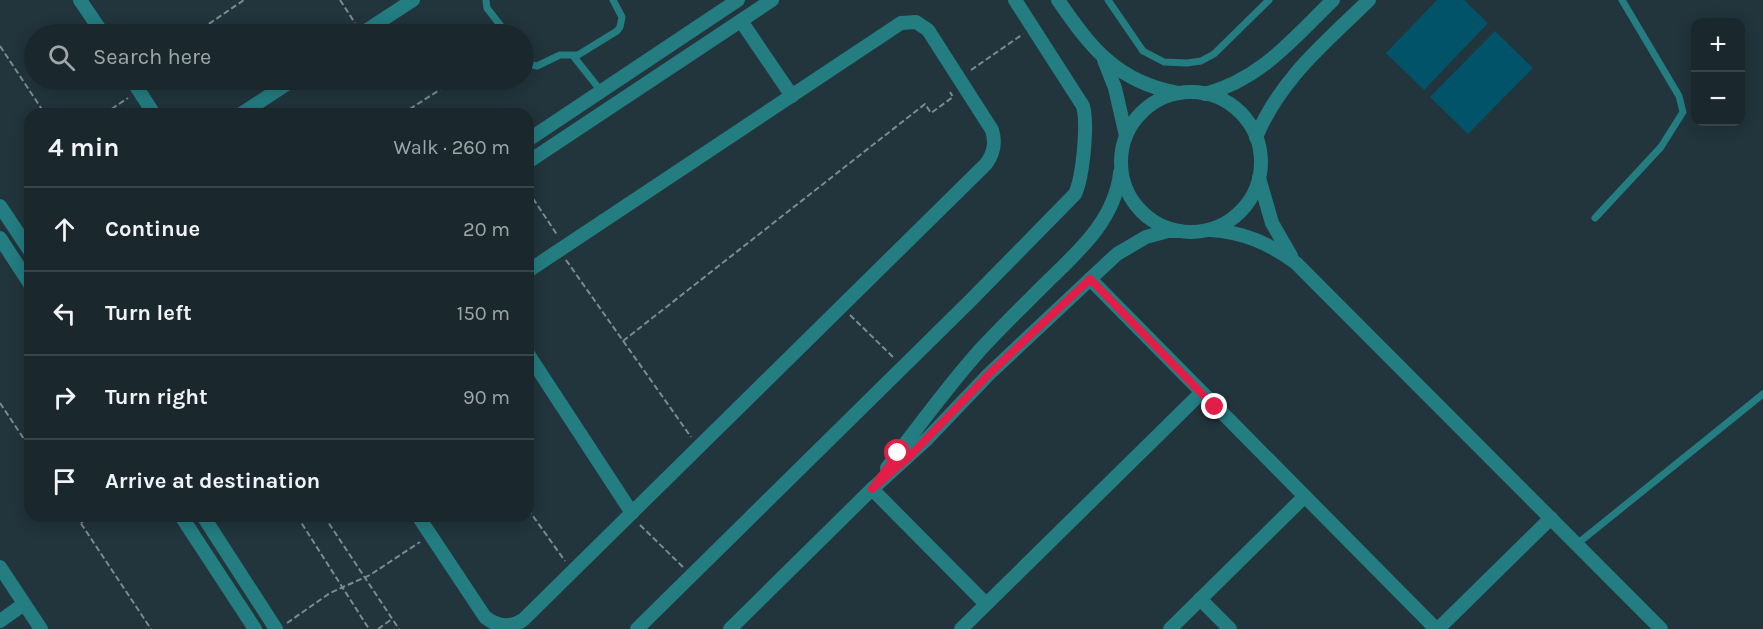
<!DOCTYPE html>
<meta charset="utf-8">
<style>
:root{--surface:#1a282d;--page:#233035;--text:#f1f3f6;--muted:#9fa6aa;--line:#384449}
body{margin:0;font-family:Karla,sans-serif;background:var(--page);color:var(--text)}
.controls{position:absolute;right:18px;top:18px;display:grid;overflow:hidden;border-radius:12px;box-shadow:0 3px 15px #0003}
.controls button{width:54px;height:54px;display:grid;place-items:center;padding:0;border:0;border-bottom:2px solid var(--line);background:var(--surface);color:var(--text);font:30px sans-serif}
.stop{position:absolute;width:18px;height:18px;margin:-14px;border:4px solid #e11d48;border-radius:50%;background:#fff}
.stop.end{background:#e11d48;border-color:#fff;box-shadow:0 2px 6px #0008}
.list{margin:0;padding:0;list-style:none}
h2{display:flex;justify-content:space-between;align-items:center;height:78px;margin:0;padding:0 24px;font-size:26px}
h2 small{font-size:20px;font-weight:400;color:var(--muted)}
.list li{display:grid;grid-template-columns:39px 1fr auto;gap:18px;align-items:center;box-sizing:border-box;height:84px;padding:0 24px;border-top:2px solid var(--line)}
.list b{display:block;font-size:22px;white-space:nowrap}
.list em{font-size:20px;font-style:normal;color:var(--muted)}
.icon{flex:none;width:33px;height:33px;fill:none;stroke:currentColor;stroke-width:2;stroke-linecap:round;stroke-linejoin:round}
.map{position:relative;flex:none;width:1763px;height:629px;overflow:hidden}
.search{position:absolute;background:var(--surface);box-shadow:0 3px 15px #0003;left:24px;top:24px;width:510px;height:66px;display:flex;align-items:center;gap:15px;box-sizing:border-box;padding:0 21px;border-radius:33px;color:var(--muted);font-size:22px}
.panel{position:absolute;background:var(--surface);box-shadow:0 3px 15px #0003;left:24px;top:108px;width:510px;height:414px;border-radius:18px}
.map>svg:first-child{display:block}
.green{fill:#005369}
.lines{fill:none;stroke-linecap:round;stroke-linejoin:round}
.path{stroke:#7c8b92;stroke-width:2;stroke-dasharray:6 3;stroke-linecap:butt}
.lane{stroke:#237d81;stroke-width:7}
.street{stroke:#237d81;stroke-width:14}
.route{stroke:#e11d48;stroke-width:8}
</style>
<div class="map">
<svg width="1763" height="629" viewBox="0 0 1763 629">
<rect width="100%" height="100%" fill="#22353c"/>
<!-- green -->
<g class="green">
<polygon points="1437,0 1464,0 1488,23 1424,90 1386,53"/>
<polygon points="1495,31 1533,68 1468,134 1430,97"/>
</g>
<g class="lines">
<!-- path -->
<g class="path">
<polyline points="340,0 355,23"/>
<polyline points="194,34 244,0"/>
<polyline points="0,46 45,114"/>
<polyline points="971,70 1023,34"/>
<polyline points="104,114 128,98"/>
<polyline points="402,114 455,80"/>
<polyline points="528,191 558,236"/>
<polyline points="566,260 691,437"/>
<polyline points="850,315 893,357"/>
<polyline points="623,341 925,104 931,113 953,97 950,92"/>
<polyline points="0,403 30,448"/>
<polyline points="528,509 565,561"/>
<polyline points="76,516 151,629"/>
<polyline points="297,516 369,629"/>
<polyline points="324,516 399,629"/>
<polyline points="81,523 90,516"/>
<polyline points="640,525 683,567"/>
<polyline points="287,623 330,593 370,575 420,542"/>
<polyline points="378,629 392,619"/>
</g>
<!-- lane -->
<g class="lane">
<polyline points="486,0 487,8 507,34"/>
<polyline points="1108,0 1143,51 1164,62 1187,63 1201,61 1214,54 1269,0"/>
<polyline points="574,57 601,91"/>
<polyline points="524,58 529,64 537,66 560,55 578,55 617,31 620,27 622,17 613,0"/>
<polyline points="1595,218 1661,147 1683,112 1679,96 1622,0"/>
<polyline points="1577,544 1763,394"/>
</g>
<!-- street -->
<g class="street">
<polyline points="80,0 103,34"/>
<path d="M1058 0C1091 48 1117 82 1178 93"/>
<polyline points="741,21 792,96"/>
<polyline points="361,34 413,0"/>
<polyline points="1104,60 1115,88 1126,136"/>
<polyline points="132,80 154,114"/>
<circle cx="1191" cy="162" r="70"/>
<path d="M1205 94C1261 79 1293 39 1333 0"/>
<polyline points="241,114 293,80"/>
<path d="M1256 137C1281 78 1324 44 1369 0"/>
<polyline points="528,140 738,0"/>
<polyline points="528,162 772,0"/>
<polyline points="1259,178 1272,223 1291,256"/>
<polyline points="0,206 30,251"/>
<path d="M1210 230C1243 232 1269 243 1296 263L1661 629"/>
<polyline points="0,238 30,284"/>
<polyline points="1090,279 1436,629"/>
<polyline points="528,354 632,513"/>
<path d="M887 468C917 428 947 387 980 350 1002 326 1025 304 1048 281 1079 251 1115 219 1120 173"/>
<polyline points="872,489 986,604"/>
<polyline points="181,516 255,629"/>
<polyline points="203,516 276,629"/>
<path d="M418 516 485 617C497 627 510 628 523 620L986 164C994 153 996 143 992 130L928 30 916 22 901 23 528 271"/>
<polyline points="0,567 41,629"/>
<polyline points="1200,599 1230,629"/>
<polyline points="0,621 24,604"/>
<path d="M637 629 971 300 1075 194C1083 177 1088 124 1083 106L1015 0"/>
<polyline points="730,629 872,489 927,439 989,374 1117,254 1146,237 1168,231 1180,231"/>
<polyline points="961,629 1201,393"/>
<polyline points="1170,629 1304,497"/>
<polyline points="1438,629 1551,518"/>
</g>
</g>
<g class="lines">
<!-- route -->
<polyline class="route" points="898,453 872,489 910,456 989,374 1090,279 1215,407"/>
</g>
</svg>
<div class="controls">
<button>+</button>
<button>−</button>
</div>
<div class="stop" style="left:898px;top:453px"></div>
<div class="stop end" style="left:1215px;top:407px"></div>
<div class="search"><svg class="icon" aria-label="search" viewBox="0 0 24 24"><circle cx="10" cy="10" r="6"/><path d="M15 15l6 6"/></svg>Search here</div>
<section class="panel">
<h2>4 min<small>Walk · 260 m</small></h2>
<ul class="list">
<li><svg class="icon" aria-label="ahead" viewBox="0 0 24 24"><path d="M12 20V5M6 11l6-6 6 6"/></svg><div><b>Continue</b></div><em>20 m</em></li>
<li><svg class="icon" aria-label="left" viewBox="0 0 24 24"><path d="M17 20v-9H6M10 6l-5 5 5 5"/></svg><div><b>Turn left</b></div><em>150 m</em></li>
<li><svg class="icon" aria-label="right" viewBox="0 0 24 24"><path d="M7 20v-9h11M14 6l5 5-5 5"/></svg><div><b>Turn right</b></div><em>90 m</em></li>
<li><svg class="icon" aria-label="arrive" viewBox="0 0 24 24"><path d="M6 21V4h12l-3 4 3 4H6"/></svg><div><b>Arrive at destination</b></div></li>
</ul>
</section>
</div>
